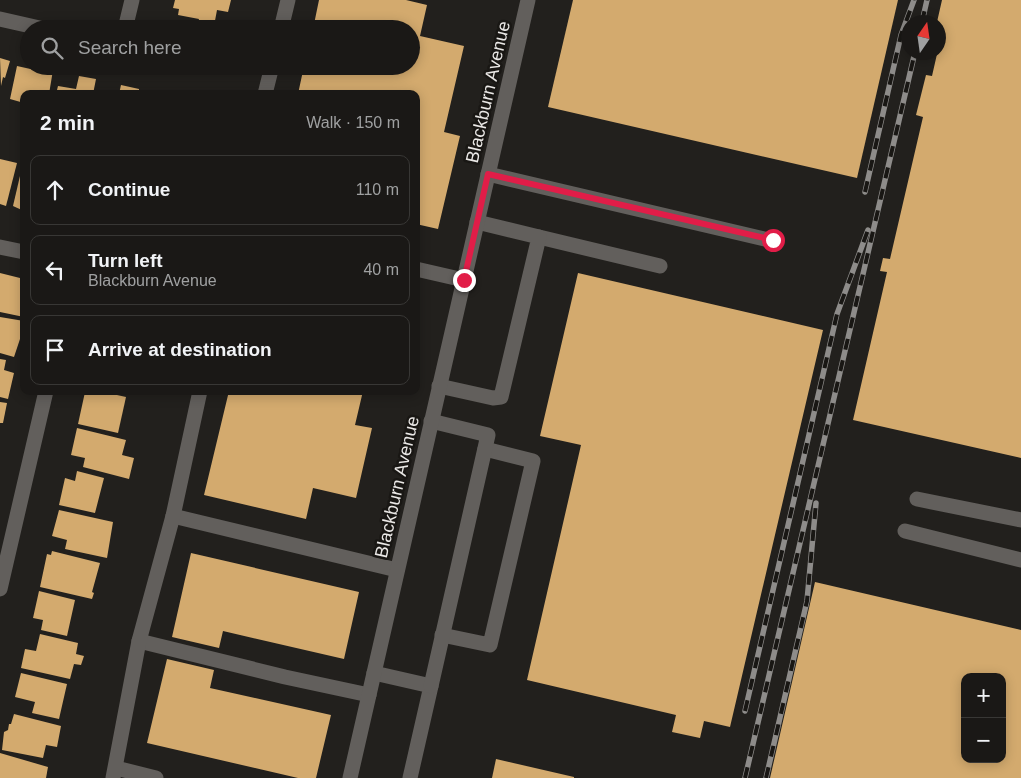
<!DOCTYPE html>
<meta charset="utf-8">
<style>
:root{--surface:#1a1816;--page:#272523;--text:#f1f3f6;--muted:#9fa0a1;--line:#383735}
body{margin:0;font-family:Arial,sans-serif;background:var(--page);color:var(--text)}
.controls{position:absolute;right:15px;bottom:15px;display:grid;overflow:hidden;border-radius:10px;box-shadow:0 2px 12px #0003}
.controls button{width:45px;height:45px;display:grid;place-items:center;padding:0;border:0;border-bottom:1px solid var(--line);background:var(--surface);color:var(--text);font:25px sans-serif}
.compass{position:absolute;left:901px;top:15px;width:45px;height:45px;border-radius:50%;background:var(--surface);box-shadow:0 2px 12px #0003;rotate:13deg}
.stop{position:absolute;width:15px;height:15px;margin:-11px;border:4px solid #e11d48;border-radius:50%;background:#fff}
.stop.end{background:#e11d48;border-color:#fff;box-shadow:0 1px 5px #0008}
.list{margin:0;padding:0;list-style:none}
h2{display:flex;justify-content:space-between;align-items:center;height:65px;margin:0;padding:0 20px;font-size:21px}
h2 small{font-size:16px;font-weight:400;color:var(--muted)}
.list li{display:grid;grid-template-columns:32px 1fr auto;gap:15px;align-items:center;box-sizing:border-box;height:70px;margin:0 10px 10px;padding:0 10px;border:1px solid var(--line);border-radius:10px}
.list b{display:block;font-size:19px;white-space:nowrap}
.list p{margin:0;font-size:16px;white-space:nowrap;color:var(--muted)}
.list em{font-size:16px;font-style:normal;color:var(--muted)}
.icon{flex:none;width:28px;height:28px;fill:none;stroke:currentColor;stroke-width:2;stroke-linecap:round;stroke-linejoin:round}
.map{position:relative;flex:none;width:1021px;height:778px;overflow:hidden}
.search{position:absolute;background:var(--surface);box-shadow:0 2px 12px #0003;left:20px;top:20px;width:400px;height:55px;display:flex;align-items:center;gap:12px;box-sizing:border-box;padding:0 18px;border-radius:28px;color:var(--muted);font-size:19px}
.panel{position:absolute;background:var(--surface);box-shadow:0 2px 12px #0003;left:20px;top:90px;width:400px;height:305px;border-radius:10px}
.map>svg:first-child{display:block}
.building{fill:#d3aa6e;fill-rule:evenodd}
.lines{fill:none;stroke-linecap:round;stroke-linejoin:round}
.minor{stroke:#625f5c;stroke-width:15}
.rail-casing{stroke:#8e8c8a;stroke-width:5.5}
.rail{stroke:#191714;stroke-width:4;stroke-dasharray:11;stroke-linecap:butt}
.route{stroke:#e11d48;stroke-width:6}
.labels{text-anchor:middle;stroke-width:5;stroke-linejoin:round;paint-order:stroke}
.street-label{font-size:18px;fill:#eae8e6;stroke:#191714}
</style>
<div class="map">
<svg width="1021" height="778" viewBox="0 0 1021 778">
<rect width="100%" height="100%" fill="#22201d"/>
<!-- building -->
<g class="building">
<polygon points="175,0 231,0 228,12 217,10 214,26 198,23 199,19 178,15 179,9 173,8"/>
<polygon points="319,0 406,0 427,5 420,36 464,46 444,132 460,136 438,229 416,224 416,94 298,94 304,66 411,66 411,29 313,29"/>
<polygon points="573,0 898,0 857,178 548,107"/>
<polygon points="942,0 1021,0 1021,458 853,420 887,272 880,271 883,258 890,259 923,117 916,115 926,75 932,76 937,54 933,52 938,52 937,22"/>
<polygon points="0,58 10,61 5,78 3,77 1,86"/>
<polygon points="17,66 35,70 35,66 53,70 49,94 24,94 24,103 10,99"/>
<polygon points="79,76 96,79 93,94 56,94 58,86 76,89"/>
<polygon points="121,85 139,89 139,94 119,94"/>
<polygon points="0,159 17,163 6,206 0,204"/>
<polygon points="23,163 24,163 24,211 13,206"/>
<polygon points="0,273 24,279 24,317 0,312"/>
<polygon points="578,273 823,330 730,727 704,721 700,738 672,732 676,715 527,680 581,445 540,436"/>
<polygon points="0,317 24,321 23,339 20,339 14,357 0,353"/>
<polygon points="0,359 6,360 4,370 14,373 8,399 0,397"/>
<polygon points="99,391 126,397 118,433 78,424 85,392"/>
<polygon points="229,391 363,391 355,425 372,428 356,498 313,488 306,519 204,495"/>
<polygon points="0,402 7,403 3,423 0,423"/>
<polygon points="77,428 126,440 122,455 134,458 129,479 83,467 85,458 71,455"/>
<polygon points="77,471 104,478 95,513 59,505 65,478 75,481"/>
<polygon points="59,510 113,522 107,558 65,549 67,540 52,536"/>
<polygon points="52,551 100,563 92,592 94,593 92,599 40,587 47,554 51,555"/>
<polygon points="191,553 359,592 344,659 223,631 219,648 172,637"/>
<path d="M815 582 1021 630V778H770ZM965 677H1002V759H965Z"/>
<polygon points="39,591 75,600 67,636 41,630 43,620 33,618"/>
<polygon points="40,634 78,643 76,654 84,656 81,665 74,664 70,679 21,668 25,649 36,651"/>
<polygon points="167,659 214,670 210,688 331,715 316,778 298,778 147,743"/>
<polygon points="21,673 67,684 59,719 32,713 35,702 15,697"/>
<polygon points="14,714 61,726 57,747 46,745 43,758 2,750 4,732 8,730 9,724 11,724"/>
<polygon points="0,753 48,767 46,778 0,778"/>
<polygon points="496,759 574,777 574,778 492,778"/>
</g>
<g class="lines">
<!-- minor -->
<g class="minor">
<polyline points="0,19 44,29"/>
<polyline points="125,29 132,0"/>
<polyline points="281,29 288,0"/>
<polyline points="212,66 216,67"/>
<polyline points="265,94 272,66"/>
<polyline points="488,174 773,241"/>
<polyline points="539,237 660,266"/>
<polyline points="0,247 24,252"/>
<polyline points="416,269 464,280"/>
<polyline points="439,386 493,398 501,397 539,237 477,222"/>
<polyline points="917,499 1021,520"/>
<polyline points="173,516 397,570"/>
<polyline points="905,531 1021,560"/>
<polyline points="0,589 46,391"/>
<polyline points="442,635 490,645 533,461 485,449"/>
<polyline points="139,641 285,677 369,695"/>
<polyline points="374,673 431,686 410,778"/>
<polyline points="431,686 488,435 431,421"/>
<polyline points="116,768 156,778"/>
<polyline points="113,778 139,641 173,516 200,391"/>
<polyline points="350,778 528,0"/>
</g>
<!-- rail casing -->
<g class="rail-casing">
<g id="rail">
<polyline points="922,22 927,0"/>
<polyline points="865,192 901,35 914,0"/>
<polyline points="745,711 837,314 868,230"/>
<polyline points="745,778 915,52"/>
<polyline points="766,778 807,601 816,503"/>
</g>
</g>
<!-- rail -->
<use href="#rail" class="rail"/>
</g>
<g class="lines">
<!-- route -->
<polyline class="route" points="464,280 488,174 773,240"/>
</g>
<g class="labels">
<!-- street labels -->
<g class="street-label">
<text transform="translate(488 92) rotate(-77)" y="6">Blackburn Avenue</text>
<text transform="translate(397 487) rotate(-77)" y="6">Blackburn Avenue</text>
</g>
</g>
</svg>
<div class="controls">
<button>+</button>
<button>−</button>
</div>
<svg class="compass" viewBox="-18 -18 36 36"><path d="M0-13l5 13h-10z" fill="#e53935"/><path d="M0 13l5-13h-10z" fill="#9fa0a1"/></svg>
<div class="stop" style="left:773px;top:240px"></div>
<div class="stop end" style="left:464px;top:280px"></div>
<div class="search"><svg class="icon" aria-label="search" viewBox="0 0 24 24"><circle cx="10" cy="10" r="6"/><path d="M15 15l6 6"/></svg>Search here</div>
<section class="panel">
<h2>2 min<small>Walk · 150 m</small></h2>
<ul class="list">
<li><svg class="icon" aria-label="ahead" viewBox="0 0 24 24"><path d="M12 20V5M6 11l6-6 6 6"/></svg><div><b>Continue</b></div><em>110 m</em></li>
<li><svg class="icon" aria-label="left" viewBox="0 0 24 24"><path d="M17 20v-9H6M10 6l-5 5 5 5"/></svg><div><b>Turn left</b><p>Blackburn Avenue</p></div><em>40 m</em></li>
<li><svg class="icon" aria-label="arrive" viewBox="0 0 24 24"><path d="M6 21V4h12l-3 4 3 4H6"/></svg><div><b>Arrive at destination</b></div></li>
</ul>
</section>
</div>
